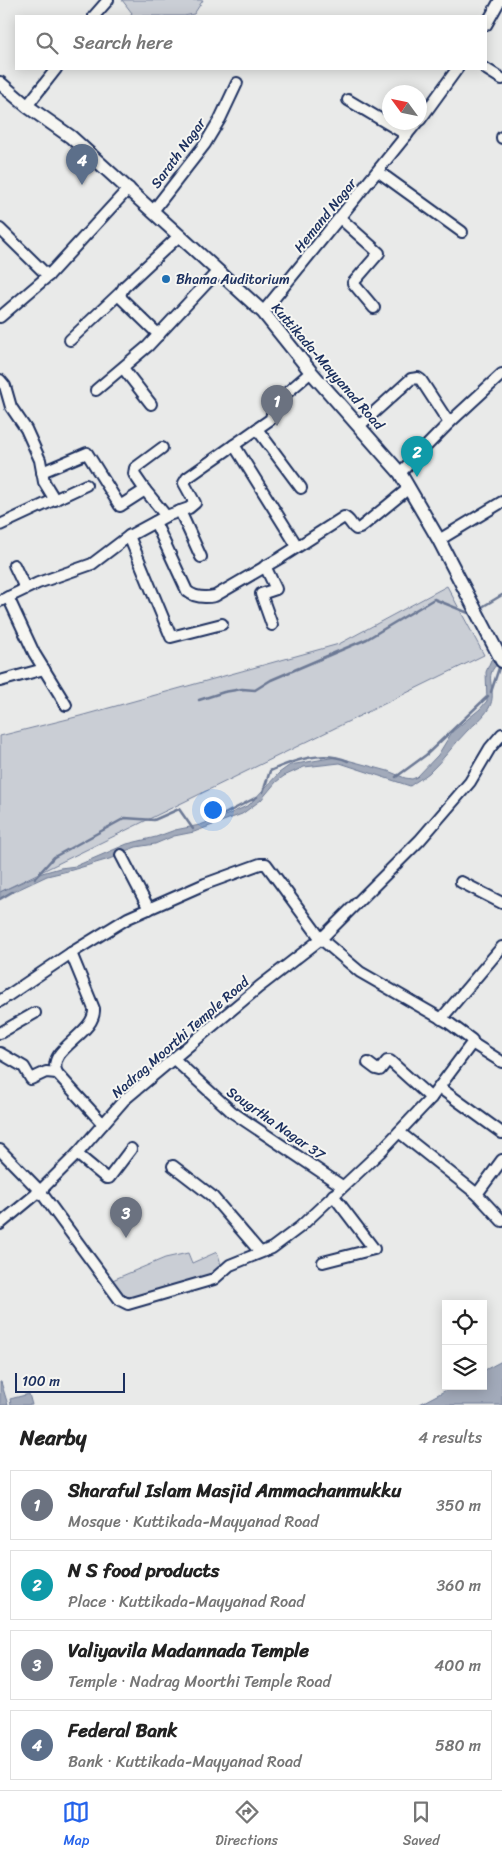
<!DOCTYPE html>
<meta charset="utf-8">
<style>
:root{--surface:#fff;--page:#f2f2f2;--text:#222;--muted:#767676;--line:#e0e0e0;--accent:#2563eb}
body{margin:0;font-family:Sriracha,sans-serif;background:var(--page);color:var(--text)}
.controls{position:absolute;right:15px;bottom:15px;display:grid;overflow:hidden;border-radius:0px;box-shadow:0 2px 12px #0003}
.controls button{width:45px;height:45px;display:grid;place-items:center;padding:0;border:0;border-bottom:1px solid var(--line);background:var(--surface);color:var(--text);font:25px sans-serif}
.compass{position:absolute;left:382px;top:85px;width:45px;height:45px;border-radius:50%;background:var(--surface);box-shadow:0 2px 12px #0003;rotate:303deg}
.scale{position:absolute;left:15px;bottom:12px;width:110px;box-sizing:border-box;padding-left:5px;border:2px solid #1b2f5e;border-top:0;font-size:14px;line-height:18px;white-space:nowrap;color:#1b2f5e;-webkit-text-stroke:4px #f6f6f2;paint-order:stroke}
.you{position:absolute;left:212px;top:809px;width:18px;height:18px;margin:-12px;border:4px solid #fff;border-radius:50%;background:#1a73e8;box-shadow:0 0 0 8px #1a73e833}
.badge{display:grid;place-items:center;width:32px;height:32px;border-radius:50%;background:var(--accent);color:#fff;font-size:16px;font-weight:700}
.pin{position:absolute;translate:-50% -41px;filter:drop-shadow(0 1px 2px #0008)}
.pin::after{content:'';position:absolute;top:26px;width:18px;height:15px;background:inherit;clip-path:polygon(0 0,100% 0,50% 100%)}
.list{margin:0;padding:0;list-style:none}
h2{display:flex;justify-content:space-between;align-items:center;height:65px;margin:0;padding:0 20px;font-size:21px}
h2 small{font-size:16px;font-weight:400;color:var(--muted)}
.list li{display:grid;grid-template-columns:32px 1fr auto;gap:15px;align-items:center;box-sizing:border-box;height:70px;margin:0 10px 10px;padding:0 10px;border:1px solid var(--line);border-radius:0px}
.list b{display:block;font-size:19px;white-space:nowrap}
.list p{margin:0;font-size:16px;white-space:nowrap;color:var(--muted)}
.list em{font-size:16px;font-style:normal;color:var(--muted)}
.icon{flex:none;width:28px;height:28px;fill:none;stroke:currentColor;stroke-width:2;stroke-linecap:round;stroke-linejoin:round}
.map{position:relative;flex:none;width:502px;height:1405px;overflow:hidden}
.search{position:absolute;background:var(--surface);box-shadow:0 2px 12px #0003;left:15px;right:15px;top:15px;height:55px;display:flex;align-items:center;gap:12px;box-sizing:border-box;padding:0 18px;border-radius:0px;color:var(--muted);font-size:19px}
.sheet{height:385px;background:var(--surface)}
nav{display:flex;justify-content:space-around;align-items:center;box-sizing:border-box;height:70px;border-top:1px solid var(--line);background:var(--surface);font-size:14px;color:var(--muted)}
nav a{display:grid;justify-items:center;gap:2px}
nav .on{color:var(--accent)}
.map>svg:first-child{display:block}
.green{fill:#caced5;stroke:#727e9a}
.water{fill:#a2aaba;stroke:#6c7995}
.lines{fill:none;stroke-linecap:round;stroke-linejoin:round}
.stream{stroke:#6c7995;stroke-width:2.5}
.minor-casing{stroke:#1b2f5e;stroke-width:14}
.major-casing{stroke:#1b2f5e;stroke-width:16}
.minor{stroke:#f6f6f2;stroke-width:10}
.major{stroke:#f6f6f2;stroke-width:12}
.poi-dot{fill:#1f6fb2;stroke:#f6f6f2;stroke-width:2}
.labels{text-anchor:middle;stroke-width:4;stroke-linejoin:round;paint-order:stroke}
.street-label{font-size:14px;fill:#1b2f5e;stroke:#f6f6f2}
.poi-label{font-size:14px;fill:#1b2f5e;stroke:#f6f6f2;text-anchor:start}
</style>
<div class="map">
<svg width="502" height="1405" viewBox="0 0 502 1405">
<rect width="100%" height="100%" fill="#e9eae9"/>
<filter id="ink" filterUnits="userSpaceOnUse"><feTurbulence type="fractalNoise" baseFrequency=".02" numOctaves="2"/><feDisplacementMap in="SourceGraphic" scale="10" xChannelSelector="R" yChannelSelector="G"/><feConvolveMatrix kernelMatrix="1 2 1 2 8 2 1 2 1" color-interpolation-filters="sRGB"/></filter>
<g filter="url(#ink)">
<!-- green -->
<g class="green">
<polygon points="122,0 203,0 194,14 184,16 130,16 132,13"/>
<polygon points="447,586 484,655 0,892 0,736 80,716 339,644"/>
<path d="M217 1252C221 1262 223 1268 213 1275L125 1300 110 1281 165 1258 188 1253 192 1263Z"/>
</g>
<!-- water -->
<g class="water">
<path d="M495 656 499 663C481 676 499 690 489 708 483 718 476 723 468 730 454 744 443 760 429 773 423 778 416 781 410 786L340 763 304 767 284 776 276 782 261 800 242 814 194 832 174 836 155 844 136 847 117 854 116 857 72 870 47 876 0 898V892L42 873 60 868 76 866 127 844 156 837 175 830 200 825 227 815 249 805 279 773 290 765 336 757 388 771 405 778 412 779 417 777 438 755 452 732 480 709 487 701 486 672 491 660Z"/>
<polygon points="502,1361 502,1405 418,1405 454,1386 483,1386 483,1371"/>
<polygon points="0,1382 1,1382 8,1405 0,1405"/>
<polygon points="29,1394 32,1405 11,1405 10,1399"/>
</g>
<g class="lines">
<!-- stream -->
<g class="stream">
<polyline points="482,607 502,595"/>
<polyline points="491,692 499,668"/>
<polyline points="199,700 224,692 242,689 255,690 271,680 367,639 434,599 471,614"/>
<polyline points="396,777 426,755 488,696"/>
<path d="M263 792 270 771C294 760 323 750 348 761"/>
<polyline points="211,821 257,797"/>
<polyline points="35,878 54,857 125,818 154,820 179,809 193,829"/>
<polyline points="0,899 12,892"/>
</g>
<!-- minor casing -->
<g class="minor-casing">
<g id="minor">
<polyline points="94,16 108,0"/>
<polyline points="486,25 500,0"/>
<polyline points="486,69 502,79"/>
<polyline points="348,100 407,135"/>
<polyline points="27,106 56,69"/>
<polyline points="420,120 457,69"/>
<polyline points="502,137 502,138"/>
<polyline points="379,172 462,232"/>
<polyline points="153,211 205,144 220,119 237,83"/>
<polyline points="340,218 379,253 353,283 374,308"/>
<polyline points="0,229 48,276"/>
<polyline points="263,312 417,122"/>
<polyline points="0,317 48,276 129,188"/>
<polyline points="159,335 122,299 120,294 124,287 179,236"/>
<polyline points="70,340 121,292"/>
<polyline points="123,368 151,404"/>
<polyline points="0,380 5,386 11,407 26,429 40,460 44,482 55,500"/>
<polyline points="96,390 148,346 217,272"/>
<polyline points="359,426 411,379 418,378 421,380 449,423"/>
<polyline points="257,429 301,488"/>
<polyline points="234,445 297,546"/>
<polyline points="42,472 87,453 120,506 145,490 166,516"/>
<polyline points="400,473 449,423 502,374"/>
<polyline points="145,490 134,474 135,468 162,448"/>
<polyline points="180,511 201,557"/>
<path d="M155 522 187 591C195 598 205 598 215 596L280 558 344 517C350 519 351 526 356 529L360 528 409 488"/>
<polyline points="0,525 86,485"/>
<polyline points="129,536 171,637 222,624"/>
<polyline points="439,540 502,502"/>
<polyline points="14,565 25,588"/>
<polyline points="265,566 276,589 261,594 272,625"/>
<polyline points="8,597 34,653 66,705"/>
<polyline points="0,601 38,583 92,564 129,536 166,516 189,508 195,503 184,483 187,478 271,419 274,404 311,372"/>
<polyline points="0,681 44,669"/>
<polyline points="121,855 149,909"/>
<polyline points="461,882 502,903"/>
<path d="M71 953 94 1009C96 1034 45 1049 57 1073L103 1124"/>
<polyline points="0,1001 71,953 128,918 205,884 260,864 266,864 321,939 360,972 449,1023 472,1040 472,1043 431,1098 380,1152 300,1227 272,1248 230,1265 214,1279 128,1304 120,1300 40,1191 0,1150"/>
<polyline points="441,1019 502,947"/>
<polyline points="0,1033 35,1013"/>
<polyline points="472,1043 502,1062"/>
<polyline points="0,1053 24,1067 31,1079 46,1072 57,1073"/>
<polyline points="174,1059 232,1112 342,1186"/>
<polyline points="368,1063 376,1069 380,1070 387,1061 390,1061 431,1098"/>
<polyline points="440,1088 502,1133"/>
<polyline points="399,1132 477,1194 502,1221"/>
<polyline points="77,1154 106,1178 109,1178 131,1149"/>
<polyline points="173,1166 212,1196 260,1252"/>
<polyline points="477,1194 502,1160"/>
<polyline points="0,1224 40,1191 77,1154 124,1100 259,987 321,939 420,840 470,782 490,748 502,734"/>
<polyline points="323,1262 374,1249 333,1195"/>
</g>
</g>
<!-- major casing -->
<g class="major-casing">
<polyline id="major" points="0,83 27,106 71,137 263,312 311,372 400,473 439,540 502,661"/>
</g>
<!-- minor -->
<use href="#minor" class="minor"/>
<!-- major -->
<use href="#major" class="major"/>
</g>
</g>
<!-- markers -->
<circle class="poi-dot" cx="166" cy="279" r="5"/>
<g class="labels">
<!-- street labels -->
<g class="street-label">
<text transform="translate(178 153) rotate(-54)" y="5">Sarath Nagar</text>
<text transform="translate(325 215) rotate(-51)" y="5">Hemand Nagar</text>
<text transform="translate(328 366) rotate(49)" y="5">Kuttikada-Mayyanad Road</text>
<text transform="translate(180 1037) rotate(-41)" y="5">Nadrag Moorthi Temple Road</text>
<text transform="translate(276 1123) rotate(35)" y="5">Sougrtha Nagar 37</text>
</g>
<!-- poi labels -->
<g class="poi-label">
<text x="176" y="284">Bhama Auditorium</text>
</g>
</g>
</svg>
<div class="controls">
<button><svg class="icon" aria-label="locate" viewBox="0 0 24 24"><circle cx="12" cy="12" r="6"/><path d="M12 2v4M12 18v4M2 12h4M18 12h4"/></svg></button>
<button><svg class="icon" aria-label="layers" viewBox="0 0 24 24"><path d="M12 4l9 5-9 5-9-5zM3 14l9 5 9-5"/></svg></button>
</div>
<svg class="compass" viewBox="-18 -18 36 36"><path d="M0-13l5 13h-10z" fill="#e53935"/><path d="M0 13l5-13h-10z" fill="#767676"/></svg>
<div class="scale">100 m</div>
<div class="you"></div>
<div class="pin badge" style="left:277px;top:426px;background:#6b7280">1</div>
<div class="pin badge" style="left:417px;top:477px;background:#0f9aa8">2</div>
<div class="pin badge" style="left:126px;top:1238px;background:#6b7280">3</div>
<div class="pin badge" style="left:82px;top:185px;background:#5c6f8a">4</div>
<div class="search"><svg class="icon" aria-label="search" viewBox="0 0 24 24"><circle cx="10" cy="10" r="6"/><path d="M15 15l6 6"/></svg>Search here</div>
</div>
<section class="sheet">
<h2>Nearby<small>4 results</small></h2>
<ul class="list">
<li><span class="badge" style="background:#6b7280">1</span><div><b>Sharaful Islam Masjid Ammachanmukku</b><p>Mosque · Kuttikada-Mayyanad Road</p></div><em>350 m</em></li>
<li><span class="badge" style="background:#0f9aa8">2</span><div><b>N S food products</b><p>Place · Kuttikada-Mayyanad Road</p></div><em>360 m</em></li>
<li><span class="badge" style="background:#6b7280">3</span><div><b>Valiyavila Madannada Temple</b><p>Temple · Nadrag Moorthi Temple Road</p></div><em>400 m</em></li>
<li><span class="badge" style="background:#5c6f8a">4</span><div><b>Federal Bank</b><p>Bank · Kuttikada-Mayyanad Road</p></div><em>580 m</em></li>
</ul>
</section>
<nav>
<a class="on"><svg class="icon" aria-label="map" viewBox="0 0 24 24"><path d="M3 6l6-2 6 2 6-2v14l-6 2-6-2-6 2zM9 4v14M15 6v14"/></svg>Map</a>
<a><svg class="icon" aria-label="directions" viewBox="0 0 24 24"><path d="M12 3l9 9-9 9-9-9zM9 14v-3h6M13 9l2 2-2 2"/></svg>Directions</a>
<a><svg class="icon" aria-label="saved" viewBox="0 0 24 24"><path d="M7 4h10v16l-5-4-5 4z"/></svg>Saved</a>
</nav>
